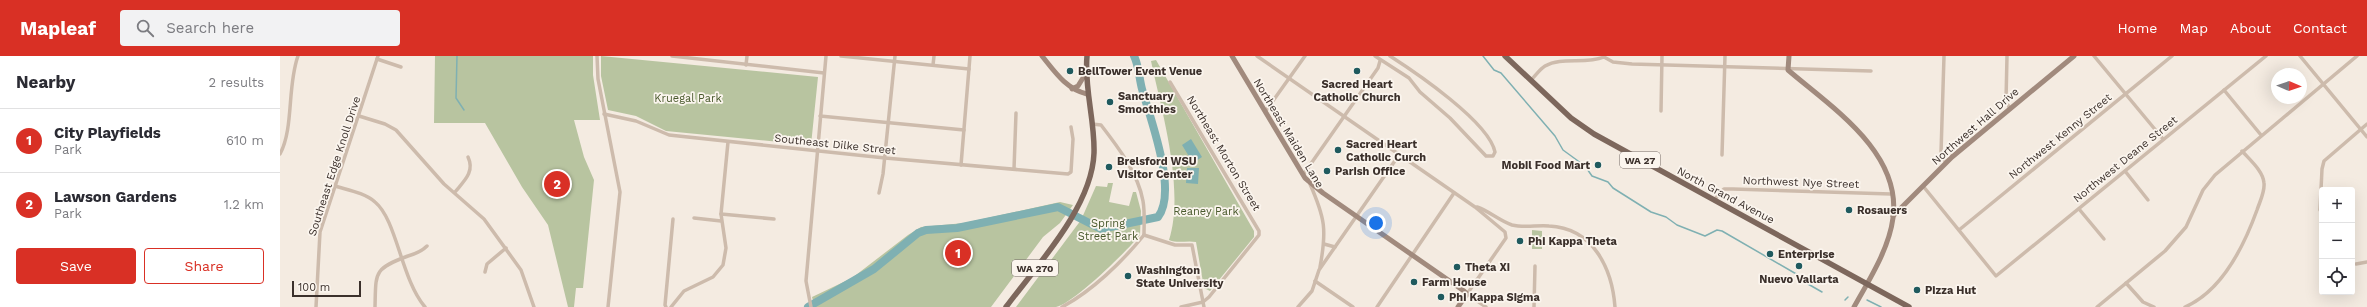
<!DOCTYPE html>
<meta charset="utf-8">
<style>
:root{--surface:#fff;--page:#f2f2f3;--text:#2b2b33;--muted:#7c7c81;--line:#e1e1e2;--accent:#d93025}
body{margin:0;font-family:"Work Sans",sans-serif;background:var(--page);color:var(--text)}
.controls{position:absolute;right:12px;bottom:12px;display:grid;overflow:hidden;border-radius:4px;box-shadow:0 4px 16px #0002}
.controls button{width:36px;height:36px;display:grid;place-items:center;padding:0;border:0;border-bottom:1px solid var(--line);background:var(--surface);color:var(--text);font:20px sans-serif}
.compass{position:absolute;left:1991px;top:12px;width:36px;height:36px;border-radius:50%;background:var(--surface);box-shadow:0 4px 16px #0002;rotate:92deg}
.scale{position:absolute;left:12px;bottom:10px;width:69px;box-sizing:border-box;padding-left:4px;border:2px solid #3b302b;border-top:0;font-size:11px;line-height:14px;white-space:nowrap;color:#3b302b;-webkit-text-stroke:3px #fbf5ee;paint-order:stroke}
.you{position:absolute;left:1096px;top:167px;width:14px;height:14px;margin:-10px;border:3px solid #fff;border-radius:50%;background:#1a73e8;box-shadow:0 0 0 6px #1a73e833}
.badge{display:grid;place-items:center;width:26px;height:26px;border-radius:50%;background:var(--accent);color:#fff;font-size:13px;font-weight:700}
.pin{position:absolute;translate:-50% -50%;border:2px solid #fff;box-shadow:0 1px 4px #0006}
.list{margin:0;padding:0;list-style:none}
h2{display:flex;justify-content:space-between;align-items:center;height:52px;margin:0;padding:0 16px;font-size:17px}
h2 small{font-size:13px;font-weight:400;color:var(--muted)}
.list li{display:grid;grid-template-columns:26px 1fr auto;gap:12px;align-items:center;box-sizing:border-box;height:64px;padding:0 16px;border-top:1px solid var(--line)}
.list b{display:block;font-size:15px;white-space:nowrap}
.list p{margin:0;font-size:13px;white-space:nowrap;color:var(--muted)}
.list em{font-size:13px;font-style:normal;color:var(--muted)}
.actions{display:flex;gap:8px;padding:12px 16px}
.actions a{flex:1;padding:9px 0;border:1px solid var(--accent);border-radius:4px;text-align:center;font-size:14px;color:var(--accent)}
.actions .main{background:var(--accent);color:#fff}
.icon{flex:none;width:22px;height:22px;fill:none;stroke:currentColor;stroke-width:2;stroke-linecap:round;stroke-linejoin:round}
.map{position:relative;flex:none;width:2087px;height:251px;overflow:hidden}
header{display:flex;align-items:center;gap:24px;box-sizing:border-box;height:56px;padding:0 20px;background:var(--accent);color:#fff}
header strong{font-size:19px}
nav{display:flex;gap:22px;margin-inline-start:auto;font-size:14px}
.search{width:280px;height:36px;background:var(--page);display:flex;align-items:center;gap:10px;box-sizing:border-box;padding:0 14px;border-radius:4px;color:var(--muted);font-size:15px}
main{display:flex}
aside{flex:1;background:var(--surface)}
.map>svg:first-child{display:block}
.green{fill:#b8c4a0}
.water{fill:#7fb0b2}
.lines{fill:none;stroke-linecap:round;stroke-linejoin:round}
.stream{stroke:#7fb0b2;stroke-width:1.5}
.river{stroke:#7fb0b2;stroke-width:8}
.street{stroke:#cdbbac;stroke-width:3.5}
.secondary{stroke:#a18a7d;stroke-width:5}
.primary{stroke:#7d675c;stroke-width:5.5}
.poi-dot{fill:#1f5a5e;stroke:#fbf5ee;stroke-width:1.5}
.labels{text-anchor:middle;stroke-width:3.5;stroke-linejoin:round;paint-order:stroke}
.shield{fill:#fbf5ee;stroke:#756b66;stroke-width:1}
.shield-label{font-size:10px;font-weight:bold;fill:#3b302b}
.poi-label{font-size:11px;font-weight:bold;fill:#3b302b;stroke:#fbf5ee;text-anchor:start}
.park-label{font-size:11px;fill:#4a5a2e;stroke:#fbf5ee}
.street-label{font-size:11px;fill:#3b302b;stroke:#fbf5ee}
</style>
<header>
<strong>Mapleaf</strong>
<div class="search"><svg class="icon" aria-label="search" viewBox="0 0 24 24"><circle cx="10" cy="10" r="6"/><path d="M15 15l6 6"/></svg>Search here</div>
<nav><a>Home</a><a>Map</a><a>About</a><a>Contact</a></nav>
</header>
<main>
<aside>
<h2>Nearby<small>2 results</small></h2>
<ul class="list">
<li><span class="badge">1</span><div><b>City Playfields</b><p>Park</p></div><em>610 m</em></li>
<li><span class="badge">2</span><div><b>Lawson Gardens</b><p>Park</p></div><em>1.2 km</em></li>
</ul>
<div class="actions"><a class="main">Save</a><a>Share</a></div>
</aside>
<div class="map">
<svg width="2087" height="251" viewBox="0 0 2087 251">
<rect width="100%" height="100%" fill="#f4ebe1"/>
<!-- green -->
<g class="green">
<polygon points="155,0 313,0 313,19 320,64 294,64 304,101 314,124 303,232 296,232 294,251 288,251 268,169 242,131 205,67 154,67"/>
<polygon points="321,0 538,21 531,89 386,75 356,60 328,54 321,20"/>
<path d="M876 4 974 175V181L930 235 924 232 916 186C906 184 899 188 889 184 905 134 882 56 871 5Z"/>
<path d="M828 127H833L829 146 849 150 853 136H856L861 155 860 179C848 194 793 248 776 251 764 251 749 251 736 251L801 164 816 130 827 131Z"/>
<polygon points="780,146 793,149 780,167 763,181 711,251 535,251 532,241 572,222 628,179 641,171 684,167"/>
<polygon points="1252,174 1262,175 1262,193 1252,193"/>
</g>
<!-- water -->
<g class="water">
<polygon points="911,83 922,101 913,107 902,89"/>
<polygon points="907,112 919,112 918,128 906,127"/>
</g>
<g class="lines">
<!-- stream -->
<g class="stream">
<polyline points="177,0 176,42 184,54"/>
<polyline points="1203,0 1214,14 1221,17 1275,80 1283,94 1305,110 1312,120 1328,126 1333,132 1371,156 1386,161 1397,169 1425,180 1437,174 1442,175 1518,219 1528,228 1542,236"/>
<polyline points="1565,244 1568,241"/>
<polyline points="1587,244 1601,251"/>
</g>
<!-- river -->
<path class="river" d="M528 251 594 213 638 177 646 174 677 172 778 151 821 173 878 161C898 135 870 62 862 33 859 22 859 10 854 0"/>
<!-- street -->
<g class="street">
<polyline points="317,0 318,23 340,136 328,251"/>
<polyline points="392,0 544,17"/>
<polyline points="561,0 689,13"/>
<polyline points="977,0 1195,151 1225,176 1226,182 1187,238 1206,251"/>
<path d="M1095 0 1129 22 1140 36 1170 62 1206 100H1213L1215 96C1209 66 1135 16 1110 0"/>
<polyline points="1664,0 1661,97 1666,107"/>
<polyline points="1727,0 1726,45 1730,53"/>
<polyline points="1814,0 1883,83"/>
<polyline points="2020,0 2087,81"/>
<polyline points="97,3 121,11"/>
<polyline points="466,9 467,0"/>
<polyline points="653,9 654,0"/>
<path d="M1252 23C1256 19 1260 13 1265 10 1282 0 1305 9 1324 1L1333 6 1352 8 1591 15"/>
<polyline points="890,26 979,175 979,179 929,241 923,246 901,251"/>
<polyline points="1944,34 1981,79"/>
<polyline points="1381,55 1382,0"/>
<polyline points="985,56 1025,0"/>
<polyline points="324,58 356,65 389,79 605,102 788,118 791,116 793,83 791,71"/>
<polyline points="79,60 105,68 116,74 164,128 204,163 241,214 254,251"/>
<polyline points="540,60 684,74"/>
<path d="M812 68 821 69C838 91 858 117 863 145 865 156 864 167 864 179"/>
<path d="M0 98C14 72 7 30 18 0"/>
<polyline points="1442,99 1445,0"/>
<polyline points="681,109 690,0"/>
<polyline points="734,113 736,57"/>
<polyline points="1845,115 1868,144"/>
<polyline points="1023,119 1098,12 1100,5"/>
<path d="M1030 128C1045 162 1047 174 1040 211"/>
<path d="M55 130C68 134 85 137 95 146 117 164 121 223 145 251"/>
<polyline points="1643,130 1716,220 1986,0"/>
<path d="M175 136C184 125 195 116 188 101"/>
<polyline points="599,137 603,118 615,0"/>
<polyline points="1434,144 1444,133 1453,133 1611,138"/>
<path d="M1197 151C1209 155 1220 165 1232 169 1244 172 1257 169 1269 170 1313 172 1332 212 1335 251"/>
<polyline points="1799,153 1824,183"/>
<polyline points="2040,154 2042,113 2044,105 2087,68"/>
<polyline points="441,158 494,163"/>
<polyline points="414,162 441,165"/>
<polyline points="1679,174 1892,0"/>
<polyline points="864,179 895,189 912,189 924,251"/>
<polyline points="1044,188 1055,191"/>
<polyline points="2076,208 2087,206"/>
<polyline points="205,216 207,208 226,192"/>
<polyline points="1035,225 1073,251"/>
<polyline points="1846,227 1863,246 1874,251"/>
<polyline points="36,251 40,176 98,0"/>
<path d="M95 251C96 216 93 213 128 200 135 198 141 196 147 190"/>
<polyline points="386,251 385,249 393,163"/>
<polyline points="391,251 404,235 433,221 443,209 446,192 441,158 448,86"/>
<polyline points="531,251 526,225 546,0"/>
<path d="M782 251C812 235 842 206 864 179"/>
<polyline points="1018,251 1032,235 1039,214 1119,99"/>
<polyline points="1097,251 1174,137"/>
<polyline points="1254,251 1255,210"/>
<polyline points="1817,251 1885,195 1906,171 1923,134 1935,119 2077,0"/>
<path d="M1905 251C1942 235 1964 190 1977 154 1980 145 1985 136 1984 127 1983 115 1970 104 1962 95"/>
</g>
<!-- secondary -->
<g class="secondary">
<path d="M762 0C775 16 786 33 807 38"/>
<polyline points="952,0 1025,122 1043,137 1184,235 1187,238 1178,251"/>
<path d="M1509 0 1508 14C1551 51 1622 96 1613 162 1609 193 1589 224 1574 251"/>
<polyline points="792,33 798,30 806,17"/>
<polyline points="1613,160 1672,101 1794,0"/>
</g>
<!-- primary -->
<g class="primary">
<polyline points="1225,0 1291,62 1314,78 1629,251"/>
<path d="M726 251C758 208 812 151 814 97 815 64 804 33 807 0"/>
</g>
</g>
<!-- markers -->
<g class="poi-dot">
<circle cx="790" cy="15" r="4"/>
<circle cx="1077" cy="15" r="4"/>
<circle cx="830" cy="46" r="4"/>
<circle cx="1058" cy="94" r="4"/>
<circle cx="1318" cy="109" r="4"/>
<circle cx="829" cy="111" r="4"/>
<circle cx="1047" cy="115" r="4"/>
<circle cx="1569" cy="154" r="4"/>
<circle cx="1240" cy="185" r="4"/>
<circle cx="1490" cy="198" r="4"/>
<circle cx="1519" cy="210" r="4"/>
<circle cx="1177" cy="211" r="4"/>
<circle cx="848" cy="220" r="4"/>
<circle cx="1134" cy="226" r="4"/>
<circle cx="1637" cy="234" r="4"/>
<circle cx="1161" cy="241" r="4"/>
</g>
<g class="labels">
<!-- shield labels -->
<g class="shield">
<rect x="1340" y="96" width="40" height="16" rx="3"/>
<rect x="732" y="204" width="46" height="16" rx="3"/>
</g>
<g class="shield-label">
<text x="1360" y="108">WA 27</text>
<text x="755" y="216">WA 270</text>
</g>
<!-- poi labels -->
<g class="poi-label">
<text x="798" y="19">BellTower Event Venue</text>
<text x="1077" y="32" text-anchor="middle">Sacred Heart<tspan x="1077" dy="13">Catholic Church</tspan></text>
<text x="838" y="44">Sanctuary<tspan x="838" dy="13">Smoothies</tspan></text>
<text x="1066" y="92">Sacred Heart<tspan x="1066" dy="13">Catholic Curch</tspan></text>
<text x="837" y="109">Brelsford WSU<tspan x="837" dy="13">Visitor Center</tspan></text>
<text x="1310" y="113" text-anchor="end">Mobil Food Mart</text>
<text x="1055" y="119">Parish Office</text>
<text x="1577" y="158">Rosauers</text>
<text x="1248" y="189">Phi Kappa Theta</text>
<text x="1498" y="202">Enterprise</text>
<text x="1185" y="215">Theta Xi</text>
<text x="856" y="218">Washington<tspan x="856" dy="13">State University</tspan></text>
<text x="1519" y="227" text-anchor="middle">Nuevo Vallarta</text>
<text x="1142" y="230">Farm House</text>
<text x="1645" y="238">Pizza Hut</text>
<text x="1169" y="245">Phi Kappa Sigma</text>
</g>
<!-- park labels -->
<g class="park-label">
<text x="408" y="46">Kruegal Park</text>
<text x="926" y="159">Reaney Park</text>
<text x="828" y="171">Spring<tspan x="828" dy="13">Street Park</tspan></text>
</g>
<!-- street labels -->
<g class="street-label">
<text transform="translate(1695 70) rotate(-41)" y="4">Northwest Hall Drive</text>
<text transform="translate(1009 77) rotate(59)" y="4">Northeast Maiden Lane</text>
<text transform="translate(1780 80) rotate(-39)" y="4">Northwest Kenny Street</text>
<text transform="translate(555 88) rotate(6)" y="4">Southeast Dilke Street</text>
<text transform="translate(944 97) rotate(59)" y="4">Northeast Morton Street</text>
<text transform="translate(1845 103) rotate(-39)" y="4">Northwest Deane Street</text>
<text transform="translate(54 110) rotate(-72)" y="4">Southeast Edge Knoll Drive</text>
<text transform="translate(1521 126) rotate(2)" y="4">Northwest Nye Street</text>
<text transform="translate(1446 139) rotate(28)" y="4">North Grand Avenue</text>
</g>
</g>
</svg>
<div class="controls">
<button>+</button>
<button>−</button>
<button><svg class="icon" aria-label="locate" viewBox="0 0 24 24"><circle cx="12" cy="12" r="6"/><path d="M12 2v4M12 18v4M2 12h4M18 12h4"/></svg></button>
</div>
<svg class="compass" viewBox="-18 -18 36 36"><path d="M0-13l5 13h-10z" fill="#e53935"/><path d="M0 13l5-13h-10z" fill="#7c7c81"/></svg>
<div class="scale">100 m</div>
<div class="you"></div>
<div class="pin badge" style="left:678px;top:197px">1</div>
<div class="pin badge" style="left:277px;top:128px">2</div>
</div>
</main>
